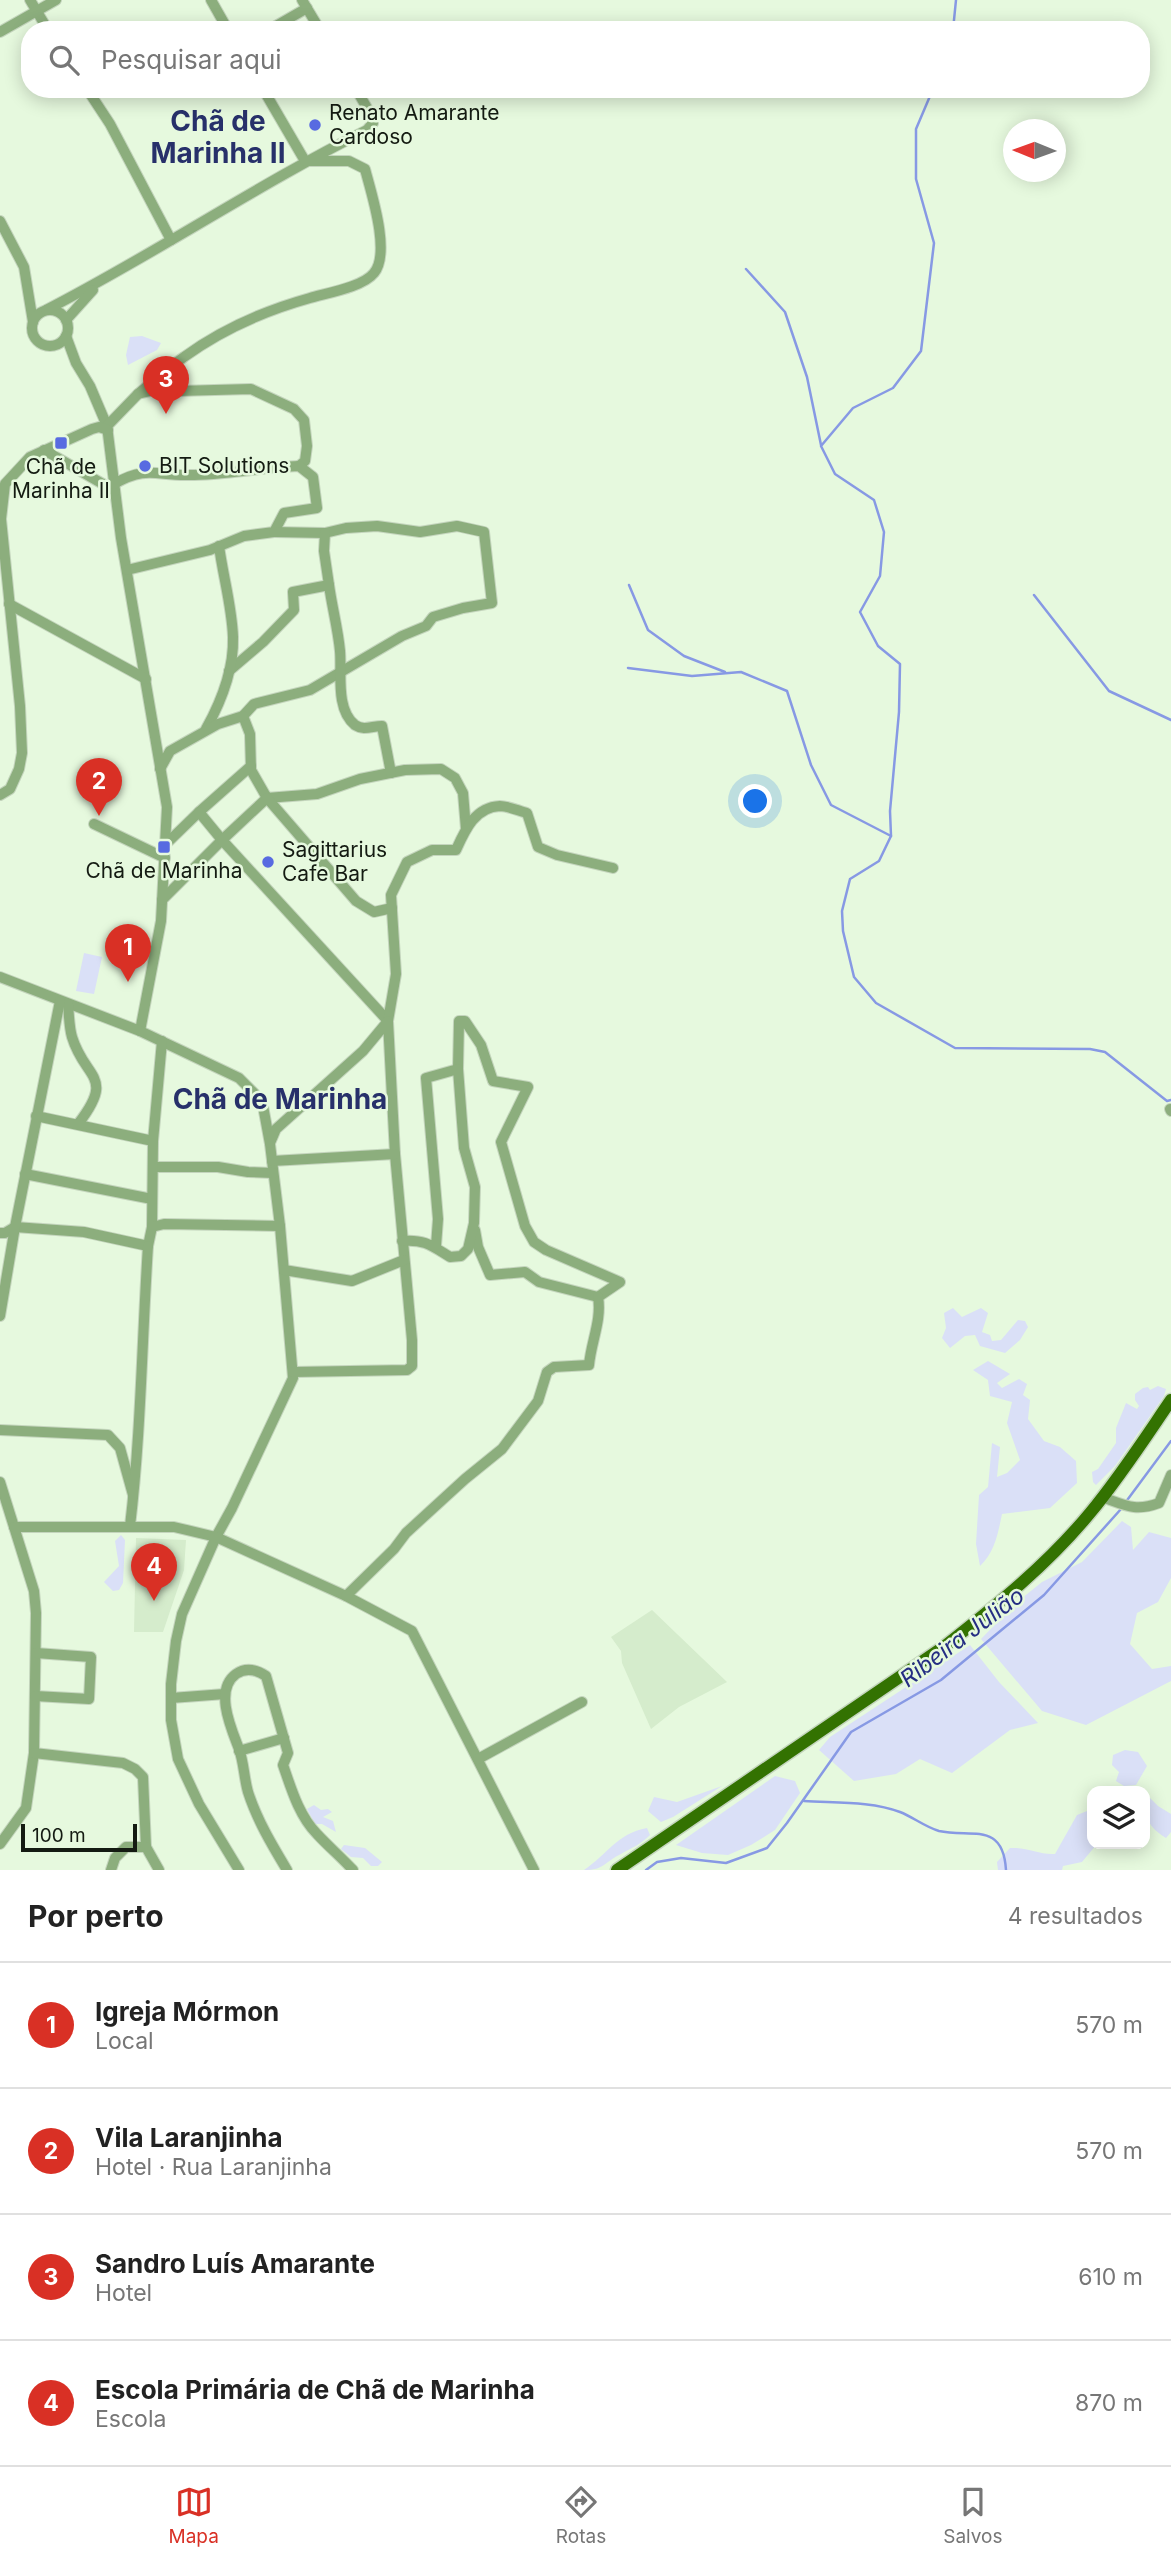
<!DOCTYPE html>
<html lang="pt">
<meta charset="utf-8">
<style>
:root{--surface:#fff;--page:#f2f2f2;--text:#222;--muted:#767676;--line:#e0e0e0;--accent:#d93025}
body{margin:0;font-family:Inter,sans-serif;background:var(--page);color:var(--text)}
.controls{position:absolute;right:21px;bottom:21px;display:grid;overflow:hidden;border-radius:14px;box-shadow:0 4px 18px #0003}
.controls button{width:63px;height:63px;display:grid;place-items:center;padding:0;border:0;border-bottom:2px solid var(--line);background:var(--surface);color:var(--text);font:35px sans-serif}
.compass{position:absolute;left:1003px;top:119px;width:63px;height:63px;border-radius:50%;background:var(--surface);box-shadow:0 4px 18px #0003;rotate:271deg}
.scale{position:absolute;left:21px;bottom:18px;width:116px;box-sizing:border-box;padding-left:7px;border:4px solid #141b12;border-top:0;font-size:19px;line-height:24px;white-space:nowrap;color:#141b12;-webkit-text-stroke:5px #e6f9de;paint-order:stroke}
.you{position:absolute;left:756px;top:802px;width:24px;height:24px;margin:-18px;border:5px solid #fff;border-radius:50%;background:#1a73e8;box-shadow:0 0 0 10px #1a73e833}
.badge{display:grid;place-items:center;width:46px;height:46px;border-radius:50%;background:var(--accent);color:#fff;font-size:23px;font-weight:700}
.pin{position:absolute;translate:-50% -58px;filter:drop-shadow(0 2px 4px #0008)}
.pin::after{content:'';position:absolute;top:37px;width:24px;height:21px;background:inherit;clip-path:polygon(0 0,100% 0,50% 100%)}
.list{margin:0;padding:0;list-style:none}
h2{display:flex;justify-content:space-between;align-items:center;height:91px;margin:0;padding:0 28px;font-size:30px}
h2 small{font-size:23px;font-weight:400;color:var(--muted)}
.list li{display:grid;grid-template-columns:46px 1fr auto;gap:21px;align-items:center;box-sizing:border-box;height:126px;padding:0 28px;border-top:2px solid var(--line)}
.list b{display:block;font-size:26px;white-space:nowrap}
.list p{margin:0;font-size:23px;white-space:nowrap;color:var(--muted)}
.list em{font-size:23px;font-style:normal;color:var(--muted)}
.icon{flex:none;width:38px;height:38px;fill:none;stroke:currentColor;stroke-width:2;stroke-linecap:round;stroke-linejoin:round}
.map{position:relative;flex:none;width:1171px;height:1870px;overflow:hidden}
.search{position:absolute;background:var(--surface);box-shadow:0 4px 18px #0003;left:21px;right:21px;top:21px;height:77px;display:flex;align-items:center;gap:18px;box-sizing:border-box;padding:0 24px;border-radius:28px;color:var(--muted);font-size:26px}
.sheet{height:595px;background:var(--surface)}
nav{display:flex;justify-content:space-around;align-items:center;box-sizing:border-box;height:98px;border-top:2px solid var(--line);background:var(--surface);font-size:19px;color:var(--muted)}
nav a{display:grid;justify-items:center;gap:4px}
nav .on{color:var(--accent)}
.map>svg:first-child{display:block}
.built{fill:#d5eccc}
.green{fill:#dae0f7}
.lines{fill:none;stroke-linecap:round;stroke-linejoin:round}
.stream{stroke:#8799e4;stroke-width:2.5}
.minor-casing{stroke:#c4d5bd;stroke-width:12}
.major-casing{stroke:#c4d5bd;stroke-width:15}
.minor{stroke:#8cae7d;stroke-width:10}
.major{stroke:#337201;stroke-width:12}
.poi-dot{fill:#586be1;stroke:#e6f9de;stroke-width:2.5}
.labels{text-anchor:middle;stroke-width:5;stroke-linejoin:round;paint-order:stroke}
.poi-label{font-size:21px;fill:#141b12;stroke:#e6f9de;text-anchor:start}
.water-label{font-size:23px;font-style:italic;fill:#252d83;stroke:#e6f9de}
.district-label{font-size:28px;font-weight:bold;fill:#27306a;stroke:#e6f9de}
</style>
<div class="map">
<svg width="1171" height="1870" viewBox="0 0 1171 1870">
<rect width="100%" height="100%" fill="#e6f9de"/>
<!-- built -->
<g class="built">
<polygon points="136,1538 186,1540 184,1570 163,1632 134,1632"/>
<polygon points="652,1610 727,1682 679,1707 651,1729 622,1663 621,1651 611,1637"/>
</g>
<!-- green -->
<g class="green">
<polygon points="142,336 161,343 157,350 128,365 126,355 130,337"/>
<polygon points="84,953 102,957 94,994 76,991"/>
<polygon points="953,1308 962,1317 981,1308 988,1313 982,1332 990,1335 992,1341 1001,1340 1018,1320 1025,1321 1028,1327 1020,1340 1005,1353 980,1346 975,1335 965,1336 950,1348 942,1338 946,1328 944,1313"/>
<path d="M988 1361 1010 1374 997 1383 1002 1388 1019 1379 1027 1384 1023 1395 1030 1400 1028 1419 1044 1441 1060 1447 1076 1461 1077 1483 1050 1508 1002 1514C998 1533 995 1552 980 1566L976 1544 979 1495 988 1487 992 1443 1000 1447 997 1477 1007 1473 1020 1460 1007 1423 1012 1402 990 1396 988 1380 973 1370Z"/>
<polygon points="1158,1386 1166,1389 1164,1396 1115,1466 1096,1485 1093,1482 1092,1472 1098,1469 1116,1443 1116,1428 1126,1403 1137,1409 1139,1406 1135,1400 1135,1394 1143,1388 1148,1387 1150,1390"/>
<polygon points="1122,1521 1131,1527 1133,1550 1149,1532 1171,1538 1171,1578 1158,1602 1137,1613 1130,1644 1152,1669 1171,1666 1171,1681 1086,1725 1042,1711 981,1639 1016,1603 1042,1582 1082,1562"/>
<polygon points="121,1535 125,1540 123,1583 119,1590 113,1591 104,1582 119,1566 115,1541"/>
<polygon points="970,1645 999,1682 1038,1723 1010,1730 952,1773 920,1759 896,1774 854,1781 819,1750 830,1737"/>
<polygon points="1125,1750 1138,1752 1147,1766 1136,1785 1124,1786 1116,1781 1119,1772 1112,1765 1113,1755"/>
<polygon points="775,1776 795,1781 800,1793 775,1830 751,1845 728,1855 702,1853 676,1845"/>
<polygon points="722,1786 673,1817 661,1822 648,1811 654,1797 677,1802"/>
<path d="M1150 1798 1158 1806 1171 1814V1832L1166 1838C1149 1827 1145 1820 1145 1799Z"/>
<polygon points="314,1805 321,1810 328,1809 332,1812 323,1817 333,1821 336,1832 322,1824 315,1824 307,1809"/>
<path d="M1092 1809V1844H1097L1082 1862 1063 1866 1062 1870H998L997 1862 1010 1848C1028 1847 1039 1855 1055 1854L1077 1815Z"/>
<path d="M647 1828 650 1835C638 1846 635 1846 621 1854 604 1862 605 1870 584 1870 608 1854 616 1834 647 1828Z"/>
<polygon points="344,1845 365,1848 382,1862 378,1866 371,1866 363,1858 351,1857 341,1849"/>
</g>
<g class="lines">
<!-- stream -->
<g class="stream">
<polyline points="953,30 956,0"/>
<polyline points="933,89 916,129 916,179 934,243 921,351 893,388 853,408 821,446 835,474 874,500 884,532 880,576 860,612 878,646 900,664 899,712 890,811 891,836 879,861 850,879 842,911 843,931 854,977 876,1003 955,1048 1090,1049 1105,1052 1167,1101 1171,1100"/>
<polyline points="746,269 785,312 807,377 821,445"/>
<polyline points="629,585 648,630 684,656 725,672"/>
<polyline points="1034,595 1109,691 1171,720"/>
<polyline points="628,668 692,676 741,672 787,691 811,765 831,805 891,836"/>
<polyline points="1125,1503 1171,1441"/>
<path d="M804 1801C835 1803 872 1801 900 1812 913 1817 925 1827 939 1831 971 1838 1003 1821 1006 1870"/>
<polyline points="646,1870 657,1862 681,1858 726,1863 767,1848 787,1823 851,1732 941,1680 1044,1595 1121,1509"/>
</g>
<!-- minor casing -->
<g class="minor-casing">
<g id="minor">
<polyline points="30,0 48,30"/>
<polyline points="211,0 228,30"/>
<polyline points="302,0 320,30"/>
<polyline points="269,30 307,8"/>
<polyline points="0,32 56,0"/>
<polyline points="87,89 110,124 171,240"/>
<polyline points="0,221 24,267 33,322"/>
<circle cx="50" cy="328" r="18"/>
<path d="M46 310C155 254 257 185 367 130L373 123 370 113 356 89"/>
<polyline points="66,320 93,290"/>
<polyline points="66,336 76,363 90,386 107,426 121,538 167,807 161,921 140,1031"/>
<path d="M138 394C153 382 168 368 184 357 221 330 267 310 310 298 327 293 363 287 374 273 391 253 371 192 365 169L349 161H305L263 89"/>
<polyline points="107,426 138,394 158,389 178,391 251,389 294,409 304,420 307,446 305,461 299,466"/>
<polyline points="44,450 115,491"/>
<path d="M114 484C147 465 156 476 189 475 226 475 262 467 299 466L313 477 317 508 284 513 274 532 244 536 210 550 127 570"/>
<polyline points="274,532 325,533 346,528 377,526 420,532 457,526 484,532 492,603 463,608 433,617 426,626 402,636 310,690 254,704 243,716 250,734 251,770 267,798 317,794 360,779 405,770 441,769 455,778 463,793 466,829"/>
<path d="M329 585C332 607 338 629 340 651 342 672 335 709 355 725 364 731 372 726 382 726L391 773"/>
<polyline points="9,604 146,679"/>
<polyline points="229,671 263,642 294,610 293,592 329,585 324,551 325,533"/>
<path d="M206 729C221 702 234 669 233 637 232 607 223 576 219 546"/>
<polyline points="160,769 170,751 218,724 243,716"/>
<polyline points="0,795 10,789 19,769 22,753 20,706 1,519 5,484 30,457 92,429 99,427 108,430"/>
<polyline points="199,812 251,766"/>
<polyline points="94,824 165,858"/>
<polyline points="162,900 222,840 199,812 167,843"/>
<polyline points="0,977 140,1031 239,1078 255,1094 263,1106 270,1144 280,1226 293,1378 232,1508 216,1537 182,1614 176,1641 171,1684 171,1720 178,1759 199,1804 239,1870"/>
<path d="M68 1004C69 1014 69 1027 72 1037 85 1080 116 1075 78 1124"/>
<polyline points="388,1021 222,840 267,798 356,901 374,912 392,908"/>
<path d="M388 1021 396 974 391 895 407 862 432 850H456C465 830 475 807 500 806 508 806 519 811 527 813L538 847 557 855 613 868"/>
<polyline points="458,1069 459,1021 465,1021 481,1045 493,1081 528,1087 501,1142 525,1226 534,1242 546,1250 620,1282 598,1297"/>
<polyline points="1170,1109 1171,1111"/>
<polyline points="36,1116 153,1141"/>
<polyline points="270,1143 276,1129 363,1051 388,1021 395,1154 412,1340 412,1366 407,1370 293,1372"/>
<polyline points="272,1161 395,1154"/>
<polyline points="153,1167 218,1167 248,1172 273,1173"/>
<polyline points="25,1174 152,1199"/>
<polyline points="152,1227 153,1141 162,1041"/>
<polyline points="475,1230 478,1247 490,1275 525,1272 539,1282 598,1297"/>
<polyline points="0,1233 5,1233 15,1227 84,1232 148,1246 152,1227 164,1224 280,1226"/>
<path d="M402 1241C425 1239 432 1246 450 1257L461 1256 468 1249 474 1223 475 1187 464 1148 458 1069 426 1078 438 1219 436 1246"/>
<polyline points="284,1270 352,1281 404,1260"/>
<polyline points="0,1316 15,1227 60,1001"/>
<polyline points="0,1430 108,1435 120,1448 133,1495"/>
<polyline points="0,1482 34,1591 36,1613 34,1753 26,1808 0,1844"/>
<path d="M1102 1497C1125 1505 1135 1512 1159 1503L1171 1475"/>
<path d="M130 1526C141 1434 142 1339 148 1246"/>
<polyline points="14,1527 174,1527 216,1537 346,1596 412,1631 534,1870"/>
<path d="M346 1596 394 1549 406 1533 465 1479 502 1449 538 1401 547 1372 554 1367 589 1365C591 1342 602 1320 598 1297"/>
<polyline points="35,1696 89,1699 91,1657 36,1653"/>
<polyline points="171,1698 225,1694"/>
<polyline points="239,1751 284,1738"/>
<polyline points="34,1753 123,1763 135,1769 143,1777 146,1847 159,1870"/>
<polyline points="478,1759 582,1702"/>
<polyline points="111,1870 115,1858 126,1847 146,1847"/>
<path d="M287 1870C272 1845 257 1820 248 1792 244 1778 244 1763 239 1749 231 1728 214 1690 236 1674 246 1667 257 1670 266 1676L288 1753 283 1765C291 1788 299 1816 317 1834 329 1847 341 1857 353 1870"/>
</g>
</g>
<!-- major casing -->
<g class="major-casing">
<path id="major" d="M617 1870 945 1646C997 1605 1048 1564 1090 1513 1120 1477 1145 1438 1171 1400"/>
</g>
<!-- minor -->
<use href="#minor" class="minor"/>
<!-- major -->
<use href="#major" class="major"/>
</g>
<!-- markers -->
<g class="poi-dot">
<circle cx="315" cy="125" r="7"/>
<rect x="54" y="436" width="14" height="14" rx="3.5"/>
<circle cx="145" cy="466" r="7"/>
<rect x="157" y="840" width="14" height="14" rx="3.5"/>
<circle cx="268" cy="862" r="7"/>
</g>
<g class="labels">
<!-- poi labels -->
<g class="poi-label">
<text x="329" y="120">Renato Amarante<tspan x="329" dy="24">Cardoso</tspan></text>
<text x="159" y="473">BIT Solutions</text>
<text x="61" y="474" text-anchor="middle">Chã de<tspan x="61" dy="24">Marinha II</tspan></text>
<text x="282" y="857">Sagittarius<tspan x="282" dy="24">Cafe Bar</tspan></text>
<text x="164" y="878" text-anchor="middle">Chã de Marinha</text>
</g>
<!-- water labels -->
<g class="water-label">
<text transform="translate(962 1637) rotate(-37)" y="8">Ribeira Julião</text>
</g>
<!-- district labels -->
<g class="district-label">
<text x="218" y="131">Chã de<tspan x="218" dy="32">Marinha II</tspan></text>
<text x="280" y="1109">Chã de Marinha</text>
</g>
</g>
</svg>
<div class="controls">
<button><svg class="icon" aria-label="layers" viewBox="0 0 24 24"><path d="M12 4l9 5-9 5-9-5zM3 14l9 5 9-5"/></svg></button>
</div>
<svg class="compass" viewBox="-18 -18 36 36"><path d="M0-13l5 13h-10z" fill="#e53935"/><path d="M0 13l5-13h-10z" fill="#767676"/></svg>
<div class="scale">100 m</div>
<div class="you"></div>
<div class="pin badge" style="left:128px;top:982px">1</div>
<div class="pin badge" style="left:99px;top:816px">2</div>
<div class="pin badge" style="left:166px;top:414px">3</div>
<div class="pin badge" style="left:154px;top:1601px">4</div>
<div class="search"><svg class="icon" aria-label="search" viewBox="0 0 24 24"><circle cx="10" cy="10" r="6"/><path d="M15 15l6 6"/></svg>Pesquisar aqui</div>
</div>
<section class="sheet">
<h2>Por perto<small>4 resultados</small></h2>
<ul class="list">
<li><span class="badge">1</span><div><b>Igreja Mórmon</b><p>Local</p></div><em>570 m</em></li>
<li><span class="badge">2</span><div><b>Vila Laranjinha</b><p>Hotel · Rua Laranjinha</p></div><em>570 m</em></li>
<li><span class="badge">3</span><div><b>Sandro Luís Amarante</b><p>Hotel</p></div><em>610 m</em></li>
<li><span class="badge">4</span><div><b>Escola Primária de Chã de Marinha</b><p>Escola</p></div><em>870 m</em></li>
</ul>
</section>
<nav>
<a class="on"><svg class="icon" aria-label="map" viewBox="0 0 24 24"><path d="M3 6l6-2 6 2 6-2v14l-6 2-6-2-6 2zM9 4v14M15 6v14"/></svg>Mapa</a>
<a><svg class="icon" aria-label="directions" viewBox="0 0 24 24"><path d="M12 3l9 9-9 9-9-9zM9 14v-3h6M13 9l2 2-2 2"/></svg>Rotas</a>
<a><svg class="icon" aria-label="saved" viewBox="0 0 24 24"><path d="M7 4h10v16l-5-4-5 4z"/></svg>Salvos</a>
</nav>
